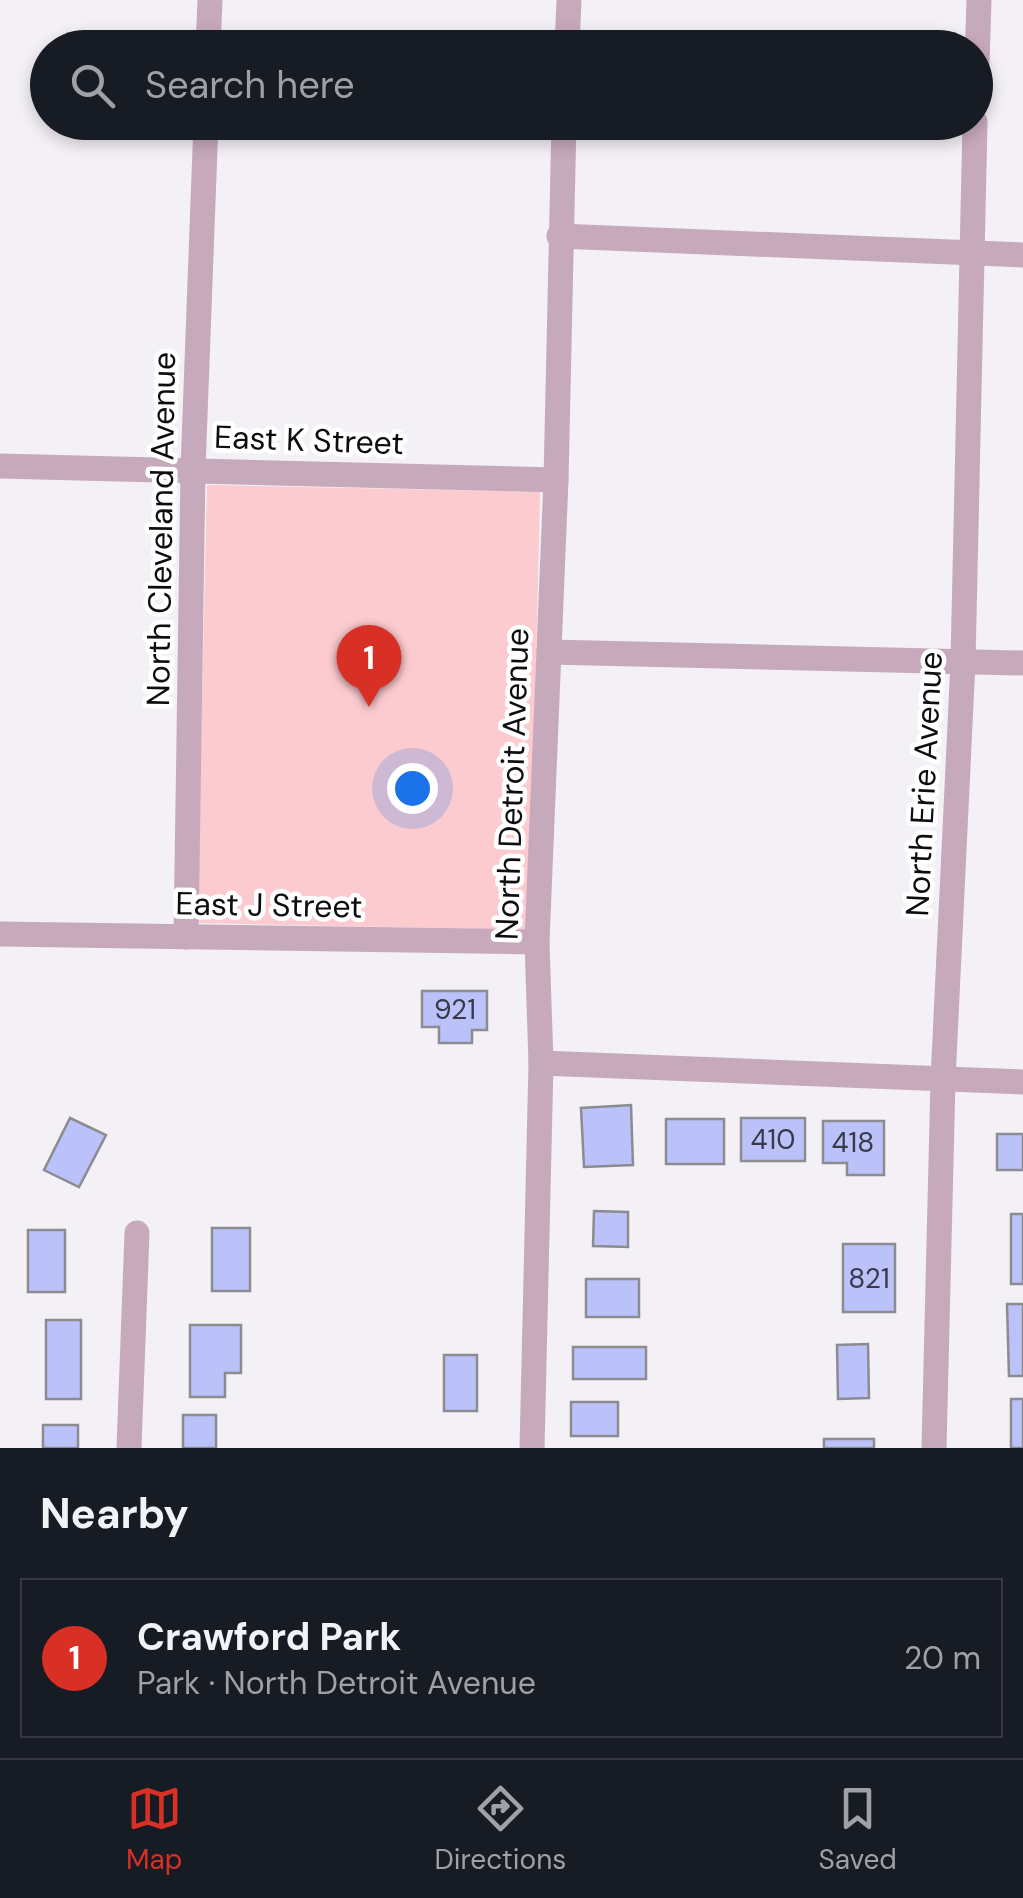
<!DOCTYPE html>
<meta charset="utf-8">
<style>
:root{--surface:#171b24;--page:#20242c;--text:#f1f3f6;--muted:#9ea1a6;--line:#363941;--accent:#d93025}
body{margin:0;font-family:"DM Sans",sans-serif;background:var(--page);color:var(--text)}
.you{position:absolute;left:412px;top:788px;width:35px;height:35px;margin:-25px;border:8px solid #fff;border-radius:50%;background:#1a73e8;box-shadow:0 0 0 15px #1a73e833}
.badge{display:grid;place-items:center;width:65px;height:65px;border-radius:50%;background:var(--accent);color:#fff;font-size:32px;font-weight:700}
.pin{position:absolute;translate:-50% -82px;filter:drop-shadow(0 2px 5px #0008)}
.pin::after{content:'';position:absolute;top:52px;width:35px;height:30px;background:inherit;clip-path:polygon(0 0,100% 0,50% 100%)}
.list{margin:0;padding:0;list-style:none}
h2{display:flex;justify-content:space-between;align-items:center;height:130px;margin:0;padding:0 40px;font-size:42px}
h2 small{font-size:32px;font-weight:400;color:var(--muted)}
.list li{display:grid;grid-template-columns:65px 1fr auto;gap:30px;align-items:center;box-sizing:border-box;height:160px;margin:0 20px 20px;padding:0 20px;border:2px solid var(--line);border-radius:0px}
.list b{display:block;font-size:38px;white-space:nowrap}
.list p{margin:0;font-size:32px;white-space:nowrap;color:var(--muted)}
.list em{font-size:32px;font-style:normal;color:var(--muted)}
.icon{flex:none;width:55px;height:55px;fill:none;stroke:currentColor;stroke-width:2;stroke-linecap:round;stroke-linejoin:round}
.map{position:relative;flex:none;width:1023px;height:1448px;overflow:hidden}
.search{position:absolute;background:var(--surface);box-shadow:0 5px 15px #0003;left:30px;right:30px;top:30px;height:110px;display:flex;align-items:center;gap:25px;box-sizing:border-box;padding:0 35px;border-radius:55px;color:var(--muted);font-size:38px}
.sheet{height:310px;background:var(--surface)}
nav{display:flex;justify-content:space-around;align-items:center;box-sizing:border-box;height:140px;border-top:2px solid var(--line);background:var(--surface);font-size:28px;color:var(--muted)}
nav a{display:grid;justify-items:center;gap:5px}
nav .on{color:var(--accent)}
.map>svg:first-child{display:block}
.green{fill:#fccbd0}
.building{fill:#bac2f9;stroke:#8b8c91;stroke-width:2.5}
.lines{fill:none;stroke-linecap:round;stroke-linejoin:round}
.minor{stroke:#c7a9bc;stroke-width:25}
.labels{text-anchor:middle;stroke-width:9;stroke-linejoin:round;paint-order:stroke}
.number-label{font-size:28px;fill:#383a49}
.street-label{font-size:32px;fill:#0d0c0e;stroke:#fff}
</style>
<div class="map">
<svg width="1023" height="1448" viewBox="0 0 1023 1448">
<rect width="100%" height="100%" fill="#f3f0f6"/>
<!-- green -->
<polygon class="green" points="207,485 540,492 530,930 197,923"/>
<!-- building -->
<g class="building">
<polygon points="422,991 487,991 487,1030 472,1030 472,1043 439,1043 439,1027 422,1027"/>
<polygon points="631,1105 633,1165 584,1167 581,1108"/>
<polygon points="70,1118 106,1135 79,1187 44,1170"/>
<rect x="741" y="1118" width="64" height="43"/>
<rect x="666" y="1119" width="58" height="45"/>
<polygon points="823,1121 884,1121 884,1175 847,1175 847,1163 823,1163"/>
<rect x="997" y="1134" width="26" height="36"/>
<polygon points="594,1211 628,1212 628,1247 593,1246"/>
<rect x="1011" y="1214" width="12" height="70"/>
<rect x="212" y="1228" width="38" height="63"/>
<rect x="28" y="1230" width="37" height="62"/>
<rect x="843" y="1244" width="52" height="68"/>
<rect x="586" y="1279" width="53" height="38"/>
<polygon points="1007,1304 1023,1304 1023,1376 1009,1376"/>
<rect x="46" y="1320" width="35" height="79"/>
<polygon points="190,1325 241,1325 241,1373 225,1373 225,1397 190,1397"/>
<polygon points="868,1344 869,1398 838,1399 837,1345"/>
<rect x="573" y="1347" width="73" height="32"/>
<rect x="444" y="1355" width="33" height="56"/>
<rect x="1011" y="1399" width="12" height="49"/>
<rect x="571" y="1402" width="47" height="34"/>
<rect x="183" y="1415" width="33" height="33"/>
<rect x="43" y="1425" width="35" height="23"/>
<rect x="824" y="1439" width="50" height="9"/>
</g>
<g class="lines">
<!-- minor -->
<g class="minor">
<polyline points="208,48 210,0"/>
<polyline points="567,48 569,0"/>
<polyline points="976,96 979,0"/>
<polyline points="559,236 1023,255"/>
<polyline points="0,466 556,480"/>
<polyline points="549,652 1023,663"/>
<polyline points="0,934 537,942"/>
<polyline points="186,937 193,469 206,122"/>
<polyline points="541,1063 1023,1082"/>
<polyline points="129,1448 137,1233"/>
<polyline points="532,1448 541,1063 537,942 556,480 564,122"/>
<polyline points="934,1448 943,1080 963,662 975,122"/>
</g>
</g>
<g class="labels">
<!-- number labels -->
<g class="number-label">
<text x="455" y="1019">921</text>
<text x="773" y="1149">410</text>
<text x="853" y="1152">418</text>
<text x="869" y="1288">821</text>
</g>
<!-- street labels -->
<g class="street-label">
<text transform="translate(309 440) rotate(2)" y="11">East K Street</text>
<text transform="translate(161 529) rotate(-89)" y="11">North Cleveland Avenue</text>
<text transform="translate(512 784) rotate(-88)" y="11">North Detroit Avenue</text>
<text transform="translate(924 784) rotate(-87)" y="11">North Erie Avenue</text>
<text transform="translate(269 905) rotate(1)" y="11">East J Street</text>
</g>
</g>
</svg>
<div class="you"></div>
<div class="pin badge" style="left:369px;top:707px">1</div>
<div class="search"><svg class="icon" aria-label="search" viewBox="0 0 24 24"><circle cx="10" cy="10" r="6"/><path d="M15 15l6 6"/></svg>Search here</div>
</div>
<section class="sheet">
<h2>Nearby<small></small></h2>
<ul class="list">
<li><span class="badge">1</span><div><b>Crawford Park</b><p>Park · North Detroit Avenue</p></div><em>20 m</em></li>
</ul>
</section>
<nav>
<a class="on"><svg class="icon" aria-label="map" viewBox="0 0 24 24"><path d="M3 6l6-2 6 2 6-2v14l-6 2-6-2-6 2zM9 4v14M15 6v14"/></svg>Map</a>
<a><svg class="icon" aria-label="directions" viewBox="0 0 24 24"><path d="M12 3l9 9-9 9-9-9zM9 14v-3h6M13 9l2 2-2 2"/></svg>Directions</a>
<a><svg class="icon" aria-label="saved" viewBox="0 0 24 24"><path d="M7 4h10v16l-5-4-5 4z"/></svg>Saved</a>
</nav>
